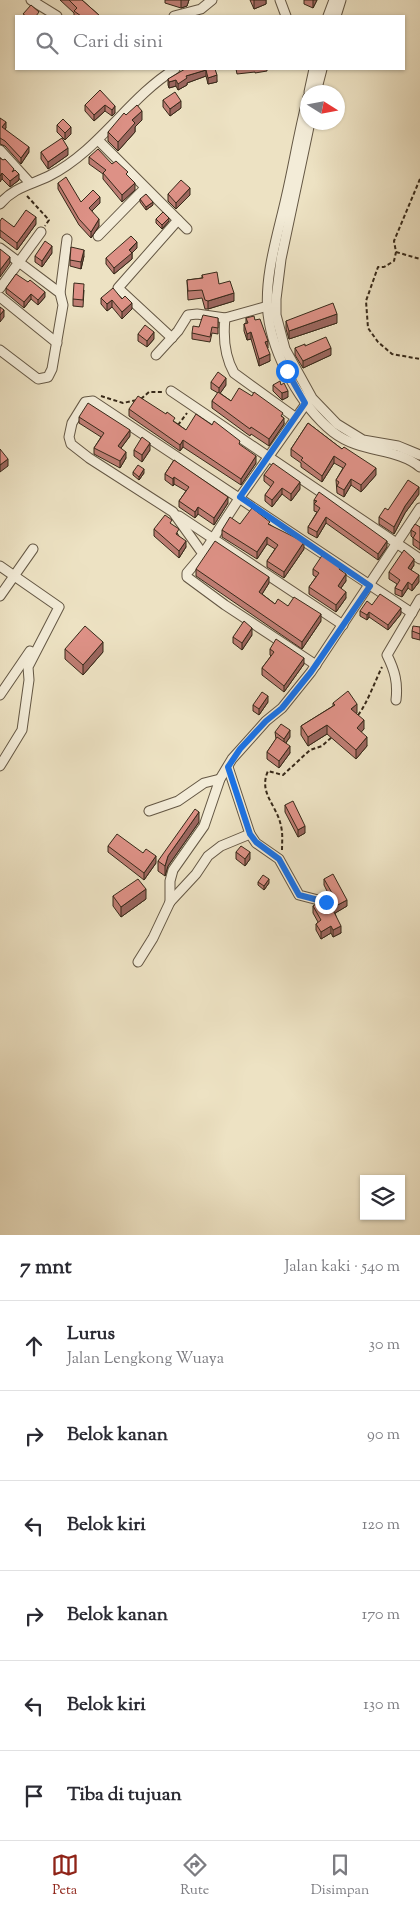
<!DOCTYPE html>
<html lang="id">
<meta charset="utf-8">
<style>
:root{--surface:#fff;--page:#f7f7f7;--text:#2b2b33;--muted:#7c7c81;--line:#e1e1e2;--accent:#8f2418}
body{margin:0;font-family:"Sorts Mill Goudy",serif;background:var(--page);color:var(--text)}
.controls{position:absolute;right:15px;bottom:15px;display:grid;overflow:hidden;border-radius:0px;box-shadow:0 1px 4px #0004}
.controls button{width:45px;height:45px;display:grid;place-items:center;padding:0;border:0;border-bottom:1px solid var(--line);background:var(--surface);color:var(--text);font:25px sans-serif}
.compass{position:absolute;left:300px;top:85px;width:45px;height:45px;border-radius:50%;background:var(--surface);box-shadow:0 1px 4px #0004;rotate:101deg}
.stop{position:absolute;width:15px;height:15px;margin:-11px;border:4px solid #1a73e8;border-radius:50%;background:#fff}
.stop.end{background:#1a73e8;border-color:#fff;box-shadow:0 1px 5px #0008}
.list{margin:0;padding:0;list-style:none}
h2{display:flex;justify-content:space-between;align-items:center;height:65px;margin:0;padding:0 20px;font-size:21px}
h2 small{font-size:16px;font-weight:400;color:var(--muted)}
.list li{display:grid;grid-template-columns:32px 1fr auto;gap:15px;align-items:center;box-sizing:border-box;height:90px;padding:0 20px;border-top:1px solid var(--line)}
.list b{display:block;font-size:19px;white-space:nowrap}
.list p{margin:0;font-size:16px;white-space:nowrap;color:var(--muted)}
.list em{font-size:16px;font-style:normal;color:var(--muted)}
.icon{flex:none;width:28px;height:28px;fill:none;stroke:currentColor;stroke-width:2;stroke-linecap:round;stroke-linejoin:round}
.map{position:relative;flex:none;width:420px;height:1235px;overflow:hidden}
.search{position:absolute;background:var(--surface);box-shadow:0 1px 4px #0004;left:15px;right:15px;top:15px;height:55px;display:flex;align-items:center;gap:12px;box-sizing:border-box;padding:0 18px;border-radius:0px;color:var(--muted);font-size:19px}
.sheet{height:605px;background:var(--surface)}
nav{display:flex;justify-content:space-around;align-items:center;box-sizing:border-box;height:70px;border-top:1px solid var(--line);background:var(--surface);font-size:14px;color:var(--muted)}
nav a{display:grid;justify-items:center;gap:2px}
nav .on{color:var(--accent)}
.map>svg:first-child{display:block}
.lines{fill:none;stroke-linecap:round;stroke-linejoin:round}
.street-casing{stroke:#645744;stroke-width:11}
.path{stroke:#372919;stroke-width:2;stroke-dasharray:4 2.5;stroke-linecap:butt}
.street{stroke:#f3ecd8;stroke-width:9}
.wall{fill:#be7d73;stroke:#372919}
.shaded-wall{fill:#9b665e;stroke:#372919}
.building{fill:#dd9186;stroke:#372919}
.route{stroke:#1a73e8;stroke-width:6}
</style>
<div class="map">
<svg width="420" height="1235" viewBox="0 0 420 1235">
<rect width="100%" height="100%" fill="#ede2c3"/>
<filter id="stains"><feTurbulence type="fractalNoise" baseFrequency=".004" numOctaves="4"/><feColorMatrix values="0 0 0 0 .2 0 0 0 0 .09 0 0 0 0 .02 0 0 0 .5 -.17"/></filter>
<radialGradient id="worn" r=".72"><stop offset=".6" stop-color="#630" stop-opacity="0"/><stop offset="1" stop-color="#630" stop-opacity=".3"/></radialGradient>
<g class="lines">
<!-- street casing -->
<g class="street-casing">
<g id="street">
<polyline points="31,0 57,16"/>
<polyline points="280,0 286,16"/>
<polyline points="174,16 201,9 212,0"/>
<polyline points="328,16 334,0"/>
<polyline points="336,16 341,0"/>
<polyline points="309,92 314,69"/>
<polyline points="316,92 322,69"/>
<path d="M308 97C299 131 294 164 286 198 278 234 264 276 268 314 273 356 301 406 333 432 361 454 396 447 420 467"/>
<polyline points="310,122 281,259 276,299 276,315 285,349 312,398 337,424 363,440 398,446 420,455"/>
<polyline points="98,140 187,229"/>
<polyline points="0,150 30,183"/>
<path d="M0 204C14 187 31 185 49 176 100 150 128 98 175 69"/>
<polyline points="98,236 145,188"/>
<polyline points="0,248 60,293 63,305 52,369 48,377 38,379 0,350"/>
<polyline points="0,288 41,232"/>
<polyline points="60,293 67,239"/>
<polyline points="0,297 57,343"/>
<path d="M225 318C223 337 225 357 234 373L296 418"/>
<polyline points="172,338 118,288 178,220"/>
<polyline points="156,355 178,331 188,315 197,314 225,318 268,306"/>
<polyline points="171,391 420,559"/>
<polyline points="179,516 343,625"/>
<polyline points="203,554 240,497 308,401"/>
<polyline points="0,566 59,607 28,667 29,680 22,730 0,766"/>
<polyline points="0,596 33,549"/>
<polyline points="316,665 225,605 187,577 187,573 203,554 173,512 89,458 71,444 69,437 72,423 85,402 93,401 412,613"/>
<polyline points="0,695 30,651"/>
<path d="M396 700C398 683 395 671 387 655L420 599"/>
<polyline points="228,767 250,834"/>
<polyline points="149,811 178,801 204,783 220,779"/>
<polyline points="170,902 196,874 208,856 221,846 250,834 256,843 279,859 299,895 326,902"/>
<polyline points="138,962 153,938 170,902 170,881 173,870 204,826 220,779 232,759 266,721 282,708 311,672 420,508"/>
</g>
</g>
<!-- path -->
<g class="path">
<polyline points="420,179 394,241 396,252 394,261 384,267 378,267 366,301 368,328 378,342 392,354 420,359"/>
<polyline points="27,196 49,220 45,226"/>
<polyline points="396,252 420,259"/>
<polyline points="101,396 123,403 137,400"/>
<polyline points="141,399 149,392 164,392"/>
<polyline points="178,425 187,413"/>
<path d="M358 715C366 706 376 679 382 667"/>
<path d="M282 850C282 842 283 834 281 826 277 805 258 793 268 771L283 775 310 750 322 746 333 736"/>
</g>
<!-- street -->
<use href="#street" class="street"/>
</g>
<!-- wall -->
<g class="wall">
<polygon points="60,0 82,0 100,16 74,16 74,13"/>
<polygon points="165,0 189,0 187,6 181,8 165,3"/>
<polygon points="250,0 266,0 266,4 254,9"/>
<polygon points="304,0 317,0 313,8 304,4"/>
<polygon points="215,69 217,82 208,84 206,76 187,83 187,85 178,90 176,86 169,88 168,85 168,79"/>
<polygon points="236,69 267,69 267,71 255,73 255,72 237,74"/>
<polygon points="100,90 115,113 112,116 105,111 94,121 85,111 85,105"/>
<polygon points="163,100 181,108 170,116 163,107"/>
<polygon points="126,115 142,120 135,127 135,132 118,151 108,141 108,132"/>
<polygon points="0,118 6,128 5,129 29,152 21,164 5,146 0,144"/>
<polygon points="57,125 71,134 65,140 57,132"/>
<polygon points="41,152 68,155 48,169 41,159"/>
<polygon points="89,157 112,164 128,176 135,190 122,202 103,179 103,174 89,164"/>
<polygon points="0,158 14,171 19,180 10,187 2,179"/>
<polygon points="58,183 81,202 100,203 92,211 99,226 91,238 79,225 58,189"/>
<polygon points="168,194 190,195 176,209 168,201"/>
<polygon points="140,199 153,205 146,210 140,202"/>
<polygon points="156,219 169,221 162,229 156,223"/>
<polygon points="0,221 14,227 36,224 17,250 0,237"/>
<polygon points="137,248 132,253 132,259 114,274 106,264 106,258"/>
<polygon points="52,253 42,267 35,262 35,256"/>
<polygon points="84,256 81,269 70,266 70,260"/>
<polygon points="202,275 219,284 234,301 208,309 205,309 202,298 188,300 187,280 202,278"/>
<polygon points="6,288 45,297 38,305 31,299 24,308 6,293"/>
<polygon points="84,290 83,307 73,306 73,299"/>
<polygon points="101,298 122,299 132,309 122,319 112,307 107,311 101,304"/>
<polygon points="218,318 218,334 212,333 210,342 192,339 192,333 199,327"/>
<polygon points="246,318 255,320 268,348 267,348 270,361 259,366 251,339 247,340 244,331 244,324 246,323"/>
<polygon points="286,321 337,323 289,339 286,329"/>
<polygon points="138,334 154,339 147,347 138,341"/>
<polygon points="305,346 331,355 303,368 295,355 295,348"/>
<polygon points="211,382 226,385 220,393 231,401 283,417 284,424 269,446 251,434 250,436 212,408 212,401 218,393 211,389"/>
<polygon points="273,385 281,385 288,397 282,400 273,391"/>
<polygon points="129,409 175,422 186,430 240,446 256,463 241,485 183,447 180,451 129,416"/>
<polygon points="79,417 130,436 121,448 126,458 120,468 94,454 94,448 101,437 79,423"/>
<polygon points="308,423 376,475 361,492 351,485 344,497 337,493 336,480 343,468 334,463 322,482 301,467 301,463 291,456 291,449"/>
<polygon points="134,450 150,450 142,462 134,456"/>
<polygon points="174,460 228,503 214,525 198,514 195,518 179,507 179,501 186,491 174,484 173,486 165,480 165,474"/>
<polygon points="133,472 144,473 139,480 133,475"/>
<polygon points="264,475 300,489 291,501 282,494 272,507 265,501 265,495 271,487 264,481"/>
<polygon points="419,494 405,513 394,534 379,524 379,517 388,510"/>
<polygon points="314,500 387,547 378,560 326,523 317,538 308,533 308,527 317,512 314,511"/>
<polygon points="240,524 270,525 304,549 284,578 267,567 267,561 275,549 267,544 257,559 222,537 222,530"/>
<polygon points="172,525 186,547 179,558 154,536 154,529"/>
<polygon points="420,527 420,550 413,545 413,538 411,536 411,530"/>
<polygon points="414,565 411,570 419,582 412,591 408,588 402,597 395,594 395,588 397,584 389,579 389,572"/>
<polygon points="196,569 269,583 262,594 275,604 288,606 321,621 302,649 196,576"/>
<polygon points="313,569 341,570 346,581 341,588 346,598 336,612 309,594 309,587 316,577 313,575"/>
<polygon points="372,605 401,614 388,630 369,617 367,620 360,616 360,611"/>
<polygon points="420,627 420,640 412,638 412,631"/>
<polygon points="252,635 242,650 233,643 233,637"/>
<polygon points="65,649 103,652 83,675 65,659"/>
<polygon points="270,649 304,664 284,692 262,675 262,668 271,656 270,655"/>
<polygon points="268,702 259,715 253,711 253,705"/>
<polygon points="333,703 357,713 356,714 364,729 361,732 367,746 356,759 327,734 308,746 301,735 301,726 333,706"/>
<polygon points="275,732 290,737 286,743 290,753 279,768 267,759 267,752 276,739"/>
<polygon points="285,805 305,833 298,837 285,812"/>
<polygon points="199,822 168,866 165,876 158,871 158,861"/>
<polygon points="108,846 156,863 144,880 108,852"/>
<polygon points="236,852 250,859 245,866 236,859"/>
<polygon points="324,879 347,906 335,913 341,933 333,937 331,933 321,939 316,930 316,924 318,922 313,913 313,906 331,899 324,885"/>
<polygon points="258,882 269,883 264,890 258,885"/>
<polygon points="113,896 146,899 121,917 113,906"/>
</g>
<!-- shaded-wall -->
<g class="shaded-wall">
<polygon points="181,0 189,0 187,6 181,8"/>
<polygon points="254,0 266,0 266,4 254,9"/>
<polygon points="313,0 317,0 313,8"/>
<polygon points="206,70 206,76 187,83 187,85 178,90 178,84 186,76"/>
<polygon points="217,75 217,82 208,84 208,78"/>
<polygon points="176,80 176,86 169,88 169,82"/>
<polygon points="181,101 181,108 170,116 170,109"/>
<polygon points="105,105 105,111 94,121 94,115"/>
<polygon points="115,106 115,113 112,116 112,110"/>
<polygon points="142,111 142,120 135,127 135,132 118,151 118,142 132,120"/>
<polygon points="6,122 6,128 2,133 2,127"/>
<polygon points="71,127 71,134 65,140 65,133"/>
<polygon points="29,147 29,152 21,164 21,158"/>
<polygon points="68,148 68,155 48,169 48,162"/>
<polygon points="2,173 2,179 0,182 0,176"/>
<polygon points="19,174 19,180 10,187 10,181"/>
<polygon points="135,183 135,190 122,202 122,195"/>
<polygon points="190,188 190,195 176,209 176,203"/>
<polygon points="100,197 100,203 89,214 89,208"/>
<polygon points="153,202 153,205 146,210 146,207"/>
<polygon points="36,217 36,224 17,250 17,243"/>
<polygon points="169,218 169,221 162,229 162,225"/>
<polygon points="99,219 99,226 91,238 91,232"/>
<polygon points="137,242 137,248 132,253 132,259 114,274 114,268"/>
<polygon points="52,246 52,253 42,267 42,261"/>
<polygon points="84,250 84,256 81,269 81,262"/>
<polygon points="10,257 10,263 0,277 0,270"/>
<polygon points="45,292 45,297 38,305 38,300"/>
<polygon points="234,293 234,301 208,309 208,301"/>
<polygon points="31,294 31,299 24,308 24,302"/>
<polygon points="112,300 112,307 107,311 107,304"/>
<polygon points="132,303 132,309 122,319 122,312"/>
<polygon points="4,310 4,317 0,322 0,315"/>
<polygon points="337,314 337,323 289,339 289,331"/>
<polygon points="154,332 154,339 147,347 147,341"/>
<polygon points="251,332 251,339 247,340 247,334"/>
<polygon points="268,341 268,348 265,349 265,342"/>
<polygon points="331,348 331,355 303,368 303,361"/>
<polygon points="270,354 270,361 259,366 259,359"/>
<polygon points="226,378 226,385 219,395 219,388"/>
<polygon points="288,391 288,397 282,400 282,393"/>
<polygon points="284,418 284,424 269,446 269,439"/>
<polygon points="130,430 130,436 118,452 118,446"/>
<polygon points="183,440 183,447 180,451 180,445"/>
<polygon points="150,443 150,450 142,462 142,455"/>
<polygon points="126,452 126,458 120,468 120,461"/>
<polygon points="256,456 256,463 241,485 241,479"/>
<polygon points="334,456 334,463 322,482 322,476"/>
<polygon points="8,459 8,466 0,472 0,465"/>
<polygon points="376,468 376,475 361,492 361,485"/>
<polygon points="144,469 144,473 139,480 139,477"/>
<polygon points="174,477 174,484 173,486 173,479"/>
<polygon points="351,479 351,485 344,497 344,490"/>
<polygon points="300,482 300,489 291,501 291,494"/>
<polygon points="419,487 419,494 405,513 394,534 394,527 405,506"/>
<polygon points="282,488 282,494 272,507 272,500"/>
<polygon points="228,497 228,503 214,525 214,518"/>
<polygon points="198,507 198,514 195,518 195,512"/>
<polygon points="326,517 326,523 317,538 317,532"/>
<polygon points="267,537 267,544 257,559 257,552"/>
<polygon points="186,541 186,547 179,558 179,551"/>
<polygon points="387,541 387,547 378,560 378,554"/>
<polygon points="304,542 304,549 284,578 284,572"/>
<polygon points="414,559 414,565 408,574 408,568"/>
<polygon points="346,574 346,581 338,592 338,586"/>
<polygon points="419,575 419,582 412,591 412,585"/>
<polygon points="269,577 269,583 259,599 259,592"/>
<polygon points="408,582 408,588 402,597 402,591"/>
<polygon points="346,592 346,598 336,612 336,605"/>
<polygon points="401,608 401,614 388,630 388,625"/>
<polygon points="369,612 369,617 367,620 367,615"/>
<polygon points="321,614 321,621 302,649 302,642"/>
<polygon points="252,628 252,635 242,650 242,643"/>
<polygon points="103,642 103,652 83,675 83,665"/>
<polygon points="304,658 304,664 284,692 284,686"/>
<polygon points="268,696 268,702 259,715 259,709"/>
<polygon points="357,704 357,713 351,718 351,709"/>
<polygon points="364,720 364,729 357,737 357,728"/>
<polygon points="327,725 327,734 308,746 308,737"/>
<polygon points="290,730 290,737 284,745 284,739"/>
<polygon points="367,737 367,746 356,759 356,750"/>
<polygon points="290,746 290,753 279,768 279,761"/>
<polygon points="199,812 199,822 168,866 165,876 165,866 168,856"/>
<polygon points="305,826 305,833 298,837 298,830"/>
<polygon points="250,852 250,859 245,866 245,859"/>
<polygon points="156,856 156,863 144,880 144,873"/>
<polygon points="269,879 269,883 264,890 264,886"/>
<polygon points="146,889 146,899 121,917 121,907"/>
<polygon points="347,900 347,906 332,915 332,908"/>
<polygon points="331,926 331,933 321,939 321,932"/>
<polygon points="341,926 341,933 333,937 333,930"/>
</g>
<!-- building -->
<g class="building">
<polygon points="69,0 82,0 100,16 81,16 74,11 77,8"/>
<polygon points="31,5 39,12 36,16 26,16 23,14"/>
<polygon points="185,69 215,69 217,75 208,78 206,70 186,76 187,78 178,84 176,80 169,82 168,79"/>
<polygon points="100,90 115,106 112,110 105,105 94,115 85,105"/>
<polygon points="175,92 181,101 170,109 163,100"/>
<polygon points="137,105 142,111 132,120 135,123 118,142 108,132 124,113 126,115"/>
<polygon points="0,118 6,122 2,127 29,147 21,158 5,141 0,138"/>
<polygon points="63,119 71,127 65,133 57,125"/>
<polygon points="62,138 68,148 48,162 41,152"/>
<polygon points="98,149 112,164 116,161 128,172 126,174 135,183 122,195 103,173 106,170 89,157"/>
<polygon points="0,158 3,160 5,159 14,169 12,172 15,170 19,174 10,181 2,173 0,176"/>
<polygon points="66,177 81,202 93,190 100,197 89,208 99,219 91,232 79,219 58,183"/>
<polygon points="181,180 190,188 176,203 168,194"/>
<polygon points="146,194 153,202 146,207 140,199"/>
<polygon points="26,210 36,217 17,243 0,230 0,221 2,218 14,227"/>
<polygon points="163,212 169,218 162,225 156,219"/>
<polygon points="131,236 137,242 129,250 132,253 114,268 106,258"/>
<polygon points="45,241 52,246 42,261 35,256"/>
<polygon points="71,247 84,250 81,262 70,260"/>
<polygon points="0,249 10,257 0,270"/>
<polygon points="217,272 219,284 230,281 234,293 208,301 205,300 202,290 188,291 187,280 203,278 202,275"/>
<polygon points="16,274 28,282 30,280 45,292 38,300 31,294 24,302 6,288"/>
<polygon points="74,283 84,284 83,300 73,299"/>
<polygon points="113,288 122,299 125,296 132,303 122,312 112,300 107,304 101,298"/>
<polygon points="333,303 337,314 289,331 286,321"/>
<polygon points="0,307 4,310 0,315"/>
<polygon points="203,315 218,318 218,328 212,327 210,337 192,333 193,326 199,327"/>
<polygon points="254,316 255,320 260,319 268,341 265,342 270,354 259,359 251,332 247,334 244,324 248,323 246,318"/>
<polygon points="145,325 154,332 147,341 138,334"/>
<polygon points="326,337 331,348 303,361 295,348 305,344 305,346"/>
<polygon points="218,372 226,378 219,388 211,382"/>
<polygon points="280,381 281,385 284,383 288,391 282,393 273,385"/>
<polygon points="239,388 252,396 254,392 283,413 281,416 284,418 269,439 251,427 250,429 212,401 218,392 231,401"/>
<polygon points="138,396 166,414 167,412 175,418 173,421 186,430 196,414 212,425 214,421 240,441 239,444 256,456 241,479 183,440 180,445 129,409"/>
<polygon points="88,403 130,430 118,446 126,452 120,461 94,448 104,433 79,417"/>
<polygon points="308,423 342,449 344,447 376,468 361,485 351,479 344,490 337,486 339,482 336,480 346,464 334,456 322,476 301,460 303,458 291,449"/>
<polygon points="142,437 150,443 142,455 134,450"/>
<polygon points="0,449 8,459 0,465"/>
<polygon points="174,460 228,497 214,518 198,507 195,512 179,501 189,487 174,477 173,479 165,474"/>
<polygon points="273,463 300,482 291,494 282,488 272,500 265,495 274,482 264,475"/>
<polygon points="138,465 144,469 139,477 133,472"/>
<polygon points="408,480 419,487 405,506 394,527 379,517 385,508 388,510"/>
<polygon points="319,492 387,541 378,554 326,517 317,532 308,527 320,508 314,504 317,501 314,500"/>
<polygon points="252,508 270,522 268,524 304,542 284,572 267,561 278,545 267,537 257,552 222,530 230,517 240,524"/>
<polygon points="165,515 172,520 170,523 179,529 176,534 186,541 179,551 154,529"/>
<polygon points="415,524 420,527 420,543 413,538 416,533 411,530"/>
<polygon points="215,541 269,577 259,592 275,604 278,599 288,606 294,597 321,614 302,642 196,569"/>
<polygon points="404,550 414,559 408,568 419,575 412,585 408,582 402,591 395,588 400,580 389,572"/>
<polygon points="323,554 341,566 339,569 346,574 338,586 346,592 336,605 309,587 319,573 313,569"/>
<polygon points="380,594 401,608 388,625 369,612 367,615 360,611 367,601 372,605"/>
<polygon points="244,621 252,628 242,643 233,637"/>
<polygon points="85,626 103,642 83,665 65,649"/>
<polygon points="413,626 420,627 420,634 412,631"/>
<polygon points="276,639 304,658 284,686 262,668 274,652 270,649"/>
<polygon points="348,691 357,704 351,709 364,720 357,728 367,737 356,750 327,725 308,737 301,726 335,705 333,703"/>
<polygon points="262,692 268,696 259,709 253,705"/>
<polygon points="281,724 290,730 284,739 275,732"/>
<polygon points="277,737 290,746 279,761 267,752"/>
<polygon points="293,801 305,826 298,830 285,805"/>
<polygon points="195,809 199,812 168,856 165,866 158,861"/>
<polygon points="117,834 143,853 146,849 156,856 144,873 108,846"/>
<polygon points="241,846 250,852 245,859 236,852"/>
<polygon points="333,874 347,900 332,908 341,926 333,930 331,926 321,932 316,924 321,920 313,906 321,901 331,899 332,893 324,879"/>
<polygon points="263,875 269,879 264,886 258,882"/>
<polygon points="138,879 146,889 121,907 113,896"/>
</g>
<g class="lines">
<!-- route -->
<polyline class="route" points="287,371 305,403 240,497 370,586 311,672 282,708 266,721 240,749 228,767 250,834 256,842 279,859 299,895 326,902"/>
</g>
<rect width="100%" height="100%" filter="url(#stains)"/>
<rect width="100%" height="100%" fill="url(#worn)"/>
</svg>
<div class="controls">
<button><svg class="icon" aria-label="layers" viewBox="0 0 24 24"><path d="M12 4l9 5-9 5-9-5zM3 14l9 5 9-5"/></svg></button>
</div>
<svg class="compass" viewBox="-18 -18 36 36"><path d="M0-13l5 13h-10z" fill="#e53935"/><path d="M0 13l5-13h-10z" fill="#7c7c81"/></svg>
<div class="stop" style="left:287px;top:371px"></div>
<div class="stop end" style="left:326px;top:902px"></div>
<div class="search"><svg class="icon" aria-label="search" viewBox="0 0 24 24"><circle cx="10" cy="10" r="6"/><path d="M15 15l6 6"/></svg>Cari di sini</div>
</div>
<section class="sheet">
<h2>7 mnt<small>Jalan kaki · 540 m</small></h2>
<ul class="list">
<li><svg class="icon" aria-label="ahead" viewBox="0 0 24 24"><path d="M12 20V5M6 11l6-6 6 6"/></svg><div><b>Lurus</b><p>Jalan Lengkong Wuaya</p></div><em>30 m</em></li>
<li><svg class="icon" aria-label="right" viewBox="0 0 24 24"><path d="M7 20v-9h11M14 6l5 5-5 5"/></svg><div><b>Belok kanan</b></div><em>90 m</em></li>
<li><svg class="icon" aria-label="left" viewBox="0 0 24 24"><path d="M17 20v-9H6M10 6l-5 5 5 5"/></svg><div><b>Belok kiri</b></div><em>120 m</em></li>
<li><svg class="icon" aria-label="right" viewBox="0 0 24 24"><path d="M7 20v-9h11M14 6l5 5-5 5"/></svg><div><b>Belok kanan</b></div><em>170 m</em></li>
<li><svg class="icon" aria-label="left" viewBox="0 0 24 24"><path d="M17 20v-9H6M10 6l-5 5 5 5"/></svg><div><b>Belok kiri</b></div><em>130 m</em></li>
<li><svg class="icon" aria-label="arrive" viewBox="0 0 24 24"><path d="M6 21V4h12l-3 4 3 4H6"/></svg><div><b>Tiba di tujuan</b></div></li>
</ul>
</section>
<nav>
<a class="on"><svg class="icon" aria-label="map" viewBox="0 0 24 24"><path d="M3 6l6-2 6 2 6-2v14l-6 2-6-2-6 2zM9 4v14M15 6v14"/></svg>Peta</a>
<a><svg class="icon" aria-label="directions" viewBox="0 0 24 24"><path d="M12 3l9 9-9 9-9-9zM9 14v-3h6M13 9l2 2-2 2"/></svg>Rute</a>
<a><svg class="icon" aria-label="saved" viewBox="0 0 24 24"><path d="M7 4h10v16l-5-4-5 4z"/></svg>Disimpan</a>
</nav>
